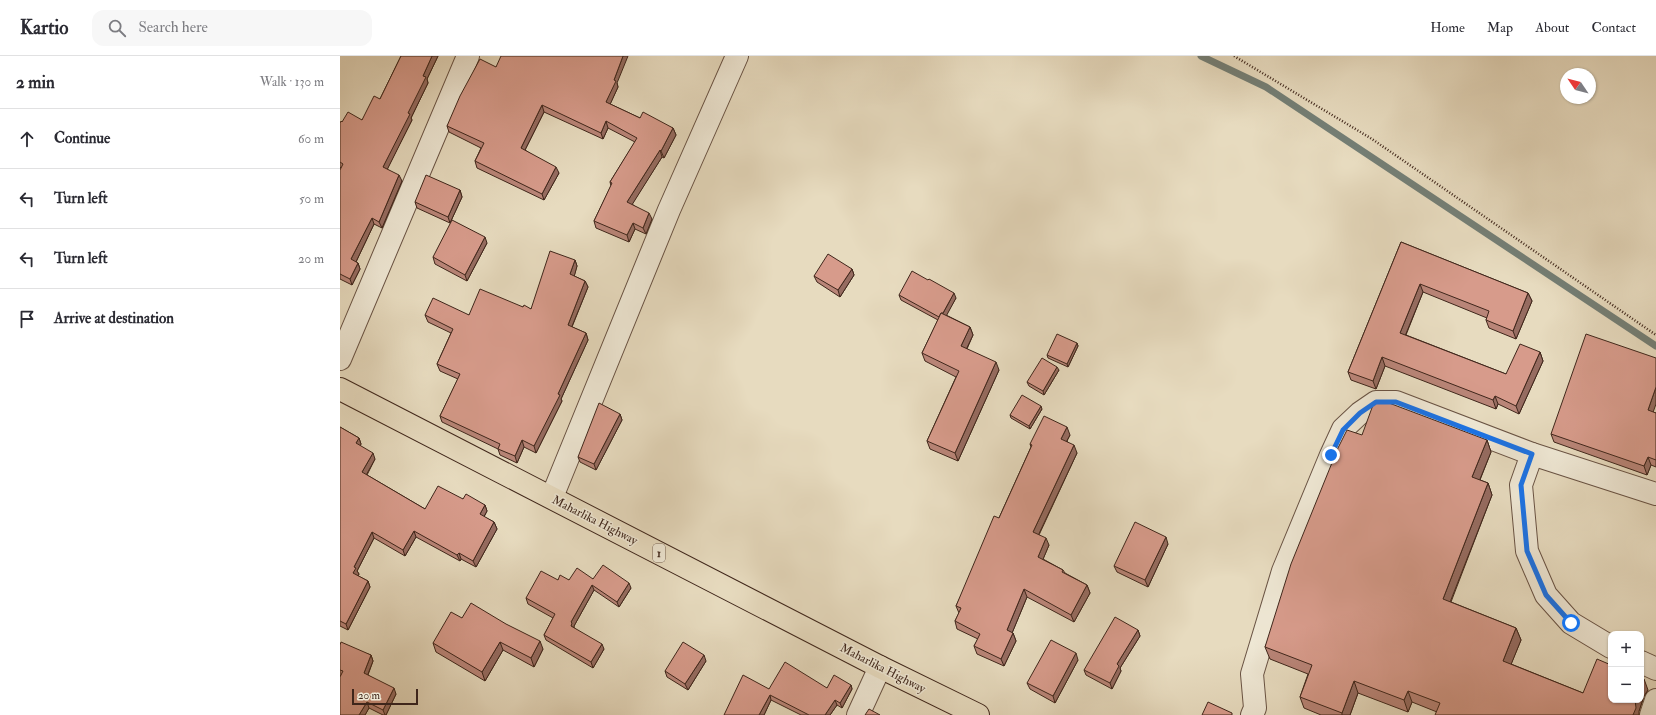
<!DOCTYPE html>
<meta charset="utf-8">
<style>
:root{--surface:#fff;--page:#f7f7f7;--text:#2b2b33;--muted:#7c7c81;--line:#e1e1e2}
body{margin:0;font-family:"IM FELL Double Pica",serif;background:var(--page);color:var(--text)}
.controls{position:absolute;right:12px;bottom:12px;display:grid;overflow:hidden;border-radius:8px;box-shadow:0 1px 3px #0004}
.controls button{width:36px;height:36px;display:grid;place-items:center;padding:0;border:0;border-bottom:1px solid var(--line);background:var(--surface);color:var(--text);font:20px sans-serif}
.compass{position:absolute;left:1220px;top:12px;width:36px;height:36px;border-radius:50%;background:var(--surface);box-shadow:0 1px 3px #0004;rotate:305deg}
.scale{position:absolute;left:12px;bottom:10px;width:66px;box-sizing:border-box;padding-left:4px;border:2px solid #3f261b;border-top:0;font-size:11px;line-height:14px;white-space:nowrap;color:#3f261b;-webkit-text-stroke:3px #efe8d5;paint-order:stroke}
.stop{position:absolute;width:12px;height:12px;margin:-9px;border:3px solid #1a73e8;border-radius:50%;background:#fff}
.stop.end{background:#1a73e8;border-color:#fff;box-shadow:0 1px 4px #0008}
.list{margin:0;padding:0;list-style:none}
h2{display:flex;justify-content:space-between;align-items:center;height:52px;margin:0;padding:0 16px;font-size:17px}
h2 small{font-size:13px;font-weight:400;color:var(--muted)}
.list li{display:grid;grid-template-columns:26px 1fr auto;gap:12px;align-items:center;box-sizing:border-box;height:60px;padding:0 16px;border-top:1px solid var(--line)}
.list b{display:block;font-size:15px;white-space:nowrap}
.list em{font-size:13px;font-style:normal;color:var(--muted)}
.icon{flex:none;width:22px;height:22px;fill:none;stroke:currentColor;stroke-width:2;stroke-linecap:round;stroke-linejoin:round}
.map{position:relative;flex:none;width:1316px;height:659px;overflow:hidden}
header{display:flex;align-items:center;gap:24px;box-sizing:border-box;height:56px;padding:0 20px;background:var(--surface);border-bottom:1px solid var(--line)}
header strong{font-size:19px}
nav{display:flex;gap:22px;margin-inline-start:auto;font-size:14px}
.search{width:280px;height:36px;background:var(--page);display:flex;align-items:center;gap:10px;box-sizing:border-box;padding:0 14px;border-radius:12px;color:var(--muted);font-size:15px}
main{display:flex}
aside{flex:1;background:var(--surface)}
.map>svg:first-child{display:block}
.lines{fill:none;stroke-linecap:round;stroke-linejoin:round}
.stream{stroke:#747f76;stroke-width:7}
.minor-casing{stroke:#695344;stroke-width:24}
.major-casing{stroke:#3f261b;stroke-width:24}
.path{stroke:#3f261b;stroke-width:2.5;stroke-dasharray:1 2;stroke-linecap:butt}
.minor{stroke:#efe8d5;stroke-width:22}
.major{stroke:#e7dbbf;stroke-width:22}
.wall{fill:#b98578;stroke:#3f261b}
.shaded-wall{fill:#966c61;stroke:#3f261b}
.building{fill:#d79b8b;stroke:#3f261b}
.route{stroke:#1a73e8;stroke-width:5}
.labels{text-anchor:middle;stroke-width:3;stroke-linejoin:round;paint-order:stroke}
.shield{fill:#efe8d5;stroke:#746053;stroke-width:1}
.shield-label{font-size:11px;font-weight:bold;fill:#3f261b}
.street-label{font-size:12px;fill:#3f261b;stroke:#efe8d5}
</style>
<header>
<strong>Kartio</strong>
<div class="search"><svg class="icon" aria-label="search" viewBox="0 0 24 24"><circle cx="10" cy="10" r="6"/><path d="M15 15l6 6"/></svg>Search here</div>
<nav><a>Home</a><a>Map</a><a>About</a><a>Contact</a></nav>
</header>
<main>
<aside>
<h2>2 min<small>Walk · 130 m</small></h2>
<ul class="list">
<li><svg class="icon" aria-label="ahead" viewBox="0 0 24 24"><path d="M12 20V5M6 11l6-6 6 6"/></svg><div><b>Continue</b></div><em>60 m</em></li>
<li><svg class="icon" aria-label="left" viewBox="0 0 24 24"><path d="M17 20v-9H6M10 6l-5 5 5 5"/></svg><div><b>Turn left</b></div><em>50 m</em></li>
<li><svg class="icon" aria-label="left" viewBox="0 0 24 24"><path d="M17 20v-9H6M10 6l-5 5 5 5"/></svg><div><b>Turn left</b></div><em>20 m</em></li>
<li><svg class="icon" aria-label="arrive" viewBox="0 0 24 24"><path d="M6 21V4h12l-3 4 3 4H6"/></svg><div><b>Arrive at destination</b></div></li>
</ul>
</aside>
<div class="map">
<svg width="1316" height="659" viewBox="0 0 1316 659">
<rect width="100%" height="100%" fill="#e7dbbf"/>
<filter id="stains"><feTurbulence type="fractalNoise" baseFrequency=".005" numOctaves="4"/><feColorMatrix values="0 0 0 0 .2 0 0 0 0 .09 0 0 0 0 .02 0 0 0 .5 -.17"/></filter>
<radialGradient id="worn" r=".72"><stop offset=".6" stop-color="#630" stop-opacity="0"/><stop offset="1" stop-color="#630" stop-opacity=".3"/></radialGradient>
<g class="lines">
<!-- stream -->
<polyline class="stream" points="861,0 926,31 1316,290"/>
<!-- minor casing -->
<g class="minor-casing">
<g id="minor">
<polyline points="0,303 128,0"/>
<polyline points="1192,398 1181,429 1187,495 1206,539 1231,567 1271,591"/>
<polyline points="212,441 329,154 397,0"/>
<polyline points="1301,606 1316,613"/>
<polyline points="518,659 540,611"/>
<polyline points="912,659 915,652 912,618 943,515 991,399 1003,373 1020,357 1036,346 1056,346 1192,398 1316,438"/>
<polyline points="1311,659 1316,644"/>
</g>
</g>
<!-- major casing -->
<g class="major-casing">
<polyline id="major" points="0,333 540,611 638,659"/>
</g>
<!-- path -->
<polyline class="path" points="894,0 1032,83 1316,279"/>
<!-- minor -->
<use href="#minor" class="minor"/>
<!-- major -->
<use href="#major" class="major"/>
</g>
<!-- wall -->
<g class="wall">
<polygon points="61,0 98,0 87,23 88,27 71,62 72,64 47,113 62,125 42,172 34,168 16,206 18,207 20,213 12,229 0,223 0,114 1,112 0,111 0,67 2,66 22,64 40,43"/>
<polygon points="156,11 277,27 278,31 270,48 300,62 333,72 336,79 324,102 322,101 292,148 312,163 306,178 295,173 289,186 256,172 254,165 271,130 270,126 295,86 268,72 263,83 204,56 185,94 219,117 204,144 137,112 135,105 141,92 109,76 107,70"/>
<polygon points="120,134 122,141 110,167 77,152 75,146"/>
<polygon points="1061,186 1188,237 1192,245 1176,283 1149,272 1146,264 1147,262 1083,236 1066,279 1166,318 1200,296 1203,305 1179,358 1158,348 1156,353 1045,310 1036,333 1011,324 1008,316"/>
<polygon points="147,187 127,225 95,208 93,201"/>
<polygon points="235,204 237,210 234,220 245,225 248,231 232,271 246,277 248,284 221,343 222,345 196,397 184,391 177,407 160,399 158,393 102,366 100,360 118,323 100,315 97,308 111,277 88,266 85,259 129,259 183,251 191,253"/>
<polygon points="512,213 514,219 500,241 477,226 474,220"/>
<polygon points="559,239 616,242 606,259 630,271 633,279 627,293 659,314 618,405 590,393 587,385 616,321 585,305 582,297 598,264 561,244"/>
<polygon points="737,287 738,290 728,311 708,302 707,299"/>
<polygon points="719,314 704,339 689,330 687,326"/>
<polygon points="702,353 690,373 671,362 670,359"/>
<polygon points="1313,356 1316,357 1316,411 1311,409 1307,419 1214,386 1211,378"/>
<polygon points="280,358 282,364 256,414 240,406 238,401"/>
<polygon points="0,371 19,382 21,388 20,390 35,403 27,419 85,453 123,443 145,449 147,455 144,461 154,466 157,473 136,511 121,503 120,505 76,481 65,500 34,482 17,515 19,518 18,520 28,525 30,531 8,574 0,570"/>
<polygon points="730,379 727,385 737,397 699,479 709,489 703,503 723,514 725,517 747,529 750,537 734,566 687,541 672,577 673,577 676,585 664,610 637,598 634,590 638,583 617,573 615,565 619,557 616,550 659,462 691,391 690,388"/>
<polygon points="1022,379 1147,384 1151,396 1140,424 1148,427 1152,439 1111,546 1176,572 1181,584 1171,608 1243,637 1308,634 1304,640 1299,655 1097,656 1072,646 1068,656 1018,637 1010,659 981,659 964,652 960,641 968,618 930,603 925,591"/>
<polygon points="828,488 808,531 777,516 774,510"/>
<polygon points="253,523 291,532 279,551 254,534 234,570 234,572 264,593 253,612 206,584 204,579 213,562 188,548 186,542 218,524 229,524"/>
<polygon points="122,562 203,593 194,611 163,594 145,625 96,596 93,587"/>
<polygon points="798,574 800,580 780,612 781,615 772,633 746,619 744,614"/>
<polygon points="0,589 31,599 33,605 28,619 56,638 46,659 43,659 29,652 25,659 0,659 1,620 0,619"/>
<polygon points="738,604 715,647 690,633 687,627"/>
<polygon points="366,605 348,634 327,621 325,615"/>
<polygon points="511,629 512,633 502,652 497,649 490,659 461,659 431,644 424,659 384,659 429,633 487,632"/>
</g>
<!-- shaded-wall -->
<g class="shaded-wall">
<polygon points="92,0 98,0 87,23 88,27 71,62 72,64 45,118 43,111 83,20"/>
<polygon points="283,0 288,0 277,27 278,31 268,53 266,46 274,24"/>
<polygon points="202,49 204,56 183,98 181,92"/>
<polygon points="266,65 268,72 263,83 261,77"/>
<polygon points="333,72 336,79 324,102 321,95"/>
<polygon points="320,94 322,101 290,152 287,146"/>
<polygon points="216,111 219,117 204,144 202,138"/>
<polygon points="59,119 62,125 42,172 39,166"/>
<polygon points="120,134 122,141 110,167 108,161"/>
<polygon points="309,157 312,163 306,178 303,172"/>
<polygon points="32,162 34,168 14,210 11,203"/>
<polygon points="293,167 295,173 289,186 287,179"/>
<polygon points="145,181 147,187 127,225 125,219"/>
<polygon points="235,204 237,210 233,225 230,218"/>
<polygon points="18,207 20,213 12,229 10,223"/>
<polygon points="512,213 514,219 500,241 498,234"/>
<polygon points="245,225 248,231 230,275 228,269"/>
<polygon points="1080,228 1083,236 1063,285 1060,277"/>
<polygon points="614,237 616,242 603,266 601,261"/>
<polygon points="1188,237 1192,245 1176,283 1173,275"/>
<polygon points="630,271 633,279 624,298 621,290"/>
<polygon points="246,277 248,284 221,343 222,345 196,397 194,390"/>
<polygon points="737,287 738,290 728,311 727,308"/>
<polygon points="1200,296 1203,305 1179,358 1176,350"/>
<polygon points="1042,301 1045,310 1036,333 1033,325"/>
<polygon points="656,306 659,314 618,405 615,397"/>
<polygon points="717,311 719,314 704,339 703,335"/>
<polygon points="1316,331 1316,348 1311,362 1308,354"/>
<polygon points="1155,340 1158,348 1156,353 1153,344"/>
<polygon points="701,350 702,353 690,373 689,370"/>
<polygon points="280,358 282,364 256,414 254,408"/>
<polygon points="727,371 730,379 724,390 721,383"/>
<polygon points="19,382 21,388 18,394 16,387"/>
<polygon points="182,384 184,391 177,407 175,400"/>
<polygon points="1147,384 1151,396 1136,433 1132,421"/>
<polygon points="734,389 737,397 696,484 693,476"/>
<polygon points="33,397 35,403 24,423 22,416"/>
<polygon points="1308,401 1311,409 1307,419 1304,410"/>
<polygon points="1148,427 1152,439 1107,554 1103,543"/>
<polygon points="145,449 147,455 142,464 140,458"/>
<polygon points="154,466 157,473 136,511 133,505"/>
<polygon points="74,475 76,481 65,500 63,494"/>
<polygon points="32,476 34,482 17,515 19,518 16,524 13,517 14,511"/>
<polygon points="826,481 828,488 808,531 805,524"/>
<polygon points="706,482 709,489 701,508 698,501"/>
<polygon points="119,497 121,503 120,505 117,499"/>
<polygon points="28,525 30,531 8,574 6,568"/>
<polygon points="289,527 291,532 279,551 277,546"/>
<polygon points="252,529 254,534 234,570 234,572 231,570 231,566"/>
<polygon points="747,529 750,537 734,566 731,559"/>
<polygon points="684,533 687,541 670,582 667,574"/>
<polygon points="1176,572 1181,584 1168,616 1163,605"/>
<polygon points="798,574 800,580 780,612 781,615 772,633 770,627 777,608"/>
<polygon points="673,577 676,585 664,610 661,603"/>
<polygon points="200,585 203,593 194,611 191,602"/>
<polygon points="160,586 163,594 145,625 142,616"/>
<polygon points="262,588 264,593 253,612 251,606"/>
<polygon points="736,597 738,604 715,647 713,640"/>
<polygon points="31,599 33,605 26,623 24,617"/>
<polygon points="364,599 366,605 348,634 345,628"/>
<polygon points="1304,623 1308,634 1304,640 1299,655 1299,659 1293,659 1295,644 1301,644 1301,627"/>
<polygon points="1014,625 1018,637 1010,659 1002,659 1002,657"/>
<polygon points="511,629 512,633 502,652 500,647"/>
<polygon points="54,632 56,638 46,659 45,659 43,654"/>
<polygon points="1068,635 1072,646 1068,656 1064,644"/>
<polygon points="430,639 431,644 424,659 419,659"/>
<polygon points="495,644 497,649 490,659 485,659"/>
<polygon points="27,646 29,652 25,659 19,659"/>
</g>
<!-- building -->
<g class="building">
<polygon points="61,0 92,0 83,20 86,21 68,57 70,58 43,111 59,119 39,166 32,162 11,203 18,207 10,223 0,218 0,114 3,108 0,106 0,67 1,65 2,66 8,56 22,64 34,40 40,43"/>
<polygon points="161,0 283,0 274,24 276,25 266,46 300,62 303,56 333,72 321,95 320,94 287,146 309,157 303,172 293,167 287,179 254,165 272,127 270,126 297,82 266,65 261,77 202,49 181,92 216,111 202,138 135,105 144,87 107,70 120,40 140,3 156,11"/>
<polygon points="86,119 120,134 108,161 75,146"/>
<polygon points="112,164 145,181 125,219 93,201"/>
<polygon points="1061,186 1188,237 1173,275 1146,264 1149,255 1080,228 1060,277 1166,318 1180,288 1200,296 1176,350 1155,340 1153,344 1042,301 1033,325 1008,316"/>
<polygon points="210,195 235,204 230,218 245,225 228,269 246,277 218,338 220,339 194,390 182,384 175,400 158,393 160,388 100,360 120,318 97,308 113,273 85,259 93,242 129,259 140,233 183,251 184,249 191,253"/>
<polygon points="488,198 512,213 498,234 474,220"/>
<polygon points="572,215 588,224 589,223 614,237 603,257 601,257 599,261 559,239"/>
<polygon points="601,257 630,271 621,290 656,306 615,397 587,385 619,315 582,297"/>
<polygon points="717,278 737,287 727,308 707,299"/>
<polygon points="1246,278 1316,302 1316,331 1308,354 1316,357 1316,404 1308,401 1304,410 1211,378"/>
<polygon points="702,302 717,311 703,335 687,326"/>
<polygon points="682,339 701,350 689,370 670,359"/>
<polygon points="259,347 280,358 254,408 238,401"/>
<polygon points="1036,347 1049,347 1147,384 1132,421 1148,427 1103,543 1176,572 1163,605 1243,637 1257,603 1271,609 1271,644 1295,644 1296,652 1293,659 1095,659 1100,647 1068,635 1064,644 1014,625 1002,657 960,641 972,609 925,591 951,508 998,392 1007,374 1022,379 1033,349"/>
<polygon points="704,360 727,371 721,383 734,389 693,476 706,482 698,501 723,514 722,516 747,529 731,559 684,533 667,574 673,577 661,603 634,590 640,578 615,565 621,552 616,550 654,460 659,462 692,389 690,388"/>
<polygon points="0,371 19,382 16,387 33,397 22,416 85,453 98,430 123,443 126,438 145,449 140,458 154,466 133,505 119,497 117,499 74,475 63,494 32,476 14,511 16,512 13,517 28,525 6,568 0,565"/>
<polygon points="795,466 826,481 805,524 774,510"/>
<polygon points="263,509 289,527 277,546 252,529 231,566 232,567 231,570 262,588 251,606 204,579 215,558 186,542 201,515 218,524 220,519 229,524 237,512 253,523"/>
<polygon points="131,547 166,568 200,585 191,602 160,586 142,616 93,587 111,556 122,562"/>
<polygon points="775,561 798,574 777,608 779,610 770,627 744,614"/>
<polygon points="711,584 736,597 713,640 687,627"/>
<polygon points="1,586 31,599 24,617 54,632 43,654 27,646 19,659 0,659 0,621 3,615 0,614 0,589"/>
<polygon points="343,586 364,599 345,628 325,615"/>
<polygon points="445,606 487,632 494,619 511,629 500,647 495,644 485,659 469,659 430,639 419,659 384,659 403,619 429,633"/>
<polygon points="1301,622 1304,623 1301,627"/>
<polygon points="868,646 892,657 892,659 862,659"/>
<polygon points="529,653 540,659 525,659"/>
</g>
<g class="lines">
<!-- route -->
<polyline class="route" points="991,399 1003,374 1020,357 1036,346 1056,346 1192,398 1181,429 1187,495 1206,539 1231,567"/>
</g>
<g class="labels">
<!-- shield labels -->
<rect class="shield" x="313" y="488" width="12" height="18" rx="3"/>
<g class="shield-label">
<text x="319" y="501">1</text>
</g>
<!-- street labels -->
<g class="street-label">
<text transform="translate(255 464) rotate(27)" y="4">Maharlika Highway</text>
<text transform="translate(543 612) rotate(27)" y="4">Maharlika Highway</text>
</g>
</g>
<rect width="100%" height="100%" filter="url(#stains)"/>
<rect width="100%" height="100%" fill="url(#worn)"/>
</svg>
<div class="controls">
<button>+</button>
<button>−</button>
</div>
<svg class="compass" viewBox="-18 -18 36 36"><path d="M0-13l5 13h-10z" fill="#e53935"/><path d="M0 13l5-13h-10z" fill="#7c7c81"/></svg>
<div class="scale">20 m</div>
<div class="stop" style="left:1231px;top:567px"></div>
<div class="stop end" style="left:991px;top:399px"></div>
</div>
</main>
